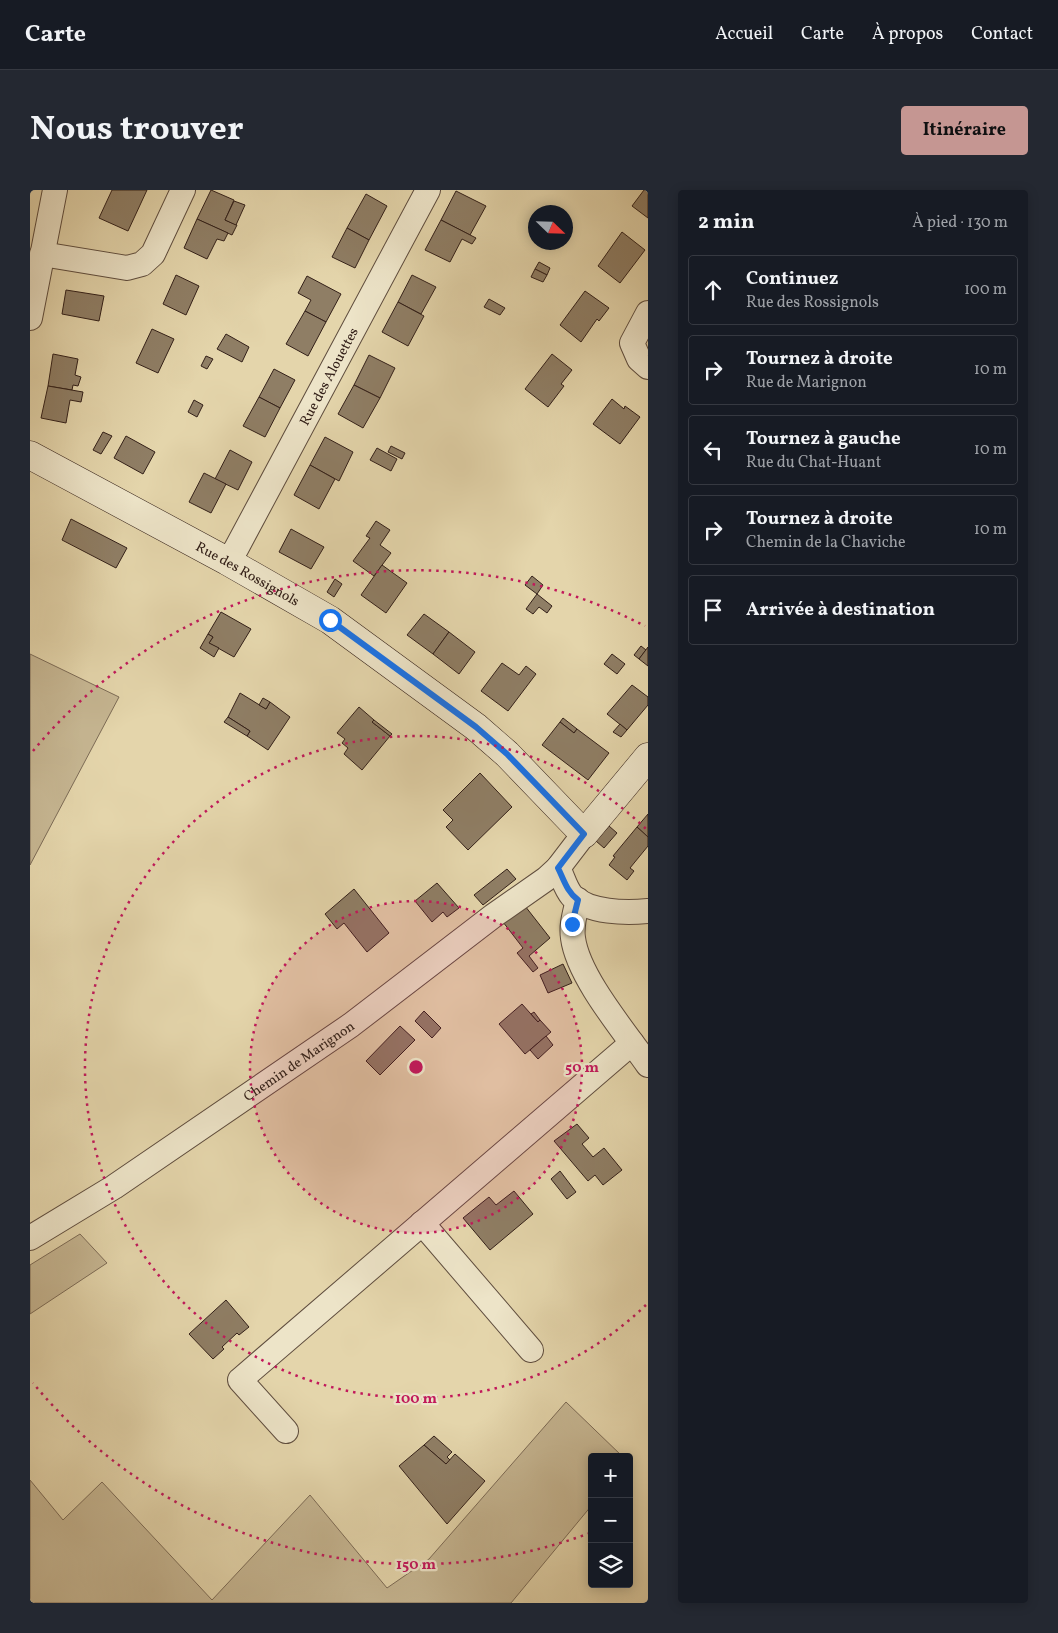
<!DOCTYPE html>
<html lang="fr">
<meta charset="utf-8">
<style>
:root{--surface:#171b24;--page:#242831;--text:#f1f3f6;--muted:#9ea1a6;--line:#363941;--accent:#c59692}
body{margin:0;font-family:Vollkorn,serif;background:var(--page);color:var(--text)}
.controls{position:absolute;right:15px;bottom:15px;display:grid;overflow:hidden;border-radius:5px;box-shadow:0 2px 12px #0003}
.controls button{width:45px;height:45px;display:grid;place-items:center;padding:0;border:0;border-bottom:1px solid var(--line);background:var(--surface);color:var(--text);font:25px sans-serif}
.compass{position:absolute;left:498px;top:15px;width:45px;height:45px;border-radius:50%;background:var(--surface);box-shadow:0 2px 12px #0003;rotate:113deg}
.stop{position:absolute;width:15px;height:15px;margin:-11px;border:4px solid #1a73e8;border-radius:50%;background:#fff}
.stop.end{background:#1a73e8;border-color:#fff;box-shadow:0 1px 5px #0008}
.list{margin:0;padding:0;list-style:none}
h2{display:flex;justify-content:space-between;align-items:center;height:65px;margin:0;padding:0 20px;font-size:21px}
h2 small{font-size:16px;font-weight:400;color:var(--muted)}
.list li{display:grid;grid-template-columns:32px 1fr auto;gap:15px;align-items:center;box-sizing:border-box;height:70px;margin:0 10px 10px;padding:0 10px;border:1px solid var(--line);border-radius:5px}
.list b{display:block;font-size:19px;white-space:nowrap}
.list p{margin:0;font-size:16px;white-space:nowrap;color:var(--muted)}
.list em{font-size:16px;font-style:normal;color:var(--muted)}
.icon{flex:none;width:28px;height:28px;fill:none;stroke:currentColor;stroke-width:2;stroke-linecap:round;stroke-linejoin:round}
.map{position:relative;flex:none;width:618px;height:1413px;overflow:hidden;border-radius:5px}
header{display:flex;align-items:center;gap:30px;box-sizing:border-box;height:70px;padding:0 25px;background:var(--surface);border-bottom:1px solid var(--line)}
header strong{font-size:24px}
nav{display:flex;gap:28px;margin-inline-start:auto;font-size:18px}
.intro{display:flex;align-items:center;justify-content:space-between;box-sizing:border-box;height:120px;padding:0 30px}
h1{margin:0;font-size:35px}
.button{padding:12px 22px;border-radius:5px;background:var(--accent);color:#111;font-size:18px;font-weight:700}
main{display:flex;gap:30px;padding:0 30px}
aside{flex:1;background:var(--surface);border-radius:5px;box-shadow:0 2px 12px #0003}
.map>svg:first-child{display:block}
.green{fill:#c6b692;stroke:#7c6b56}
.building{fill:#8f7e65;stroke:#332019}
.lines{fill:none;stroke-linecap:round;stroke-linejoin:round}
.street-casing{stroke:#5f4d3e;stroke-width:26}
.secondary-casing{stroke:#332019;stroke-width:29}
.street{stroke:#ede4c8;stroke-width:24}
.secondary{stroke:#ede4c8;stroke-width:28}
.route{stroke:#1a73e8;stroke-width:6}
.ring{fill:none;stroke:#c2185b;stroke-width:2.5;stroke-dasharray:2.5 5}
.labels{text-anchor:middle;stroke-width:4.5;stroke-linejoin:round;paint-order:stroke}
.street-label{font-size:14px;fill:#332019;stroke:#ede4c8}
.centre{fill:#c2185b;stroke:#ede4c8;stroke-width:2.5}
.ring-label{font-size:15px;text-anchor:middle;font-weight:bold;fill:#c2185b;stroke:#ede4c8;stroke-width:4.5;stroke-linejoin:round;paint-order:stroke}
</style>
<header>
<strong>Carte</strong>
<nav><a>Accueil</a><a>Carte</a><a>À propos</a><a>Contact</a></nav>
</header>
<div class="intro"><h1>Nous trouver</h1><a class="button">Itinéraire</a></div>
<main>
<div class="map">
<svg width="618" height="1413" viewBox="0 0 618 1413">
<rect width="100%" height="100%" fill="#e4d5ab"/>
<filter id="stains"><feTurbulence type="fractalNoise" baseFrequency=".004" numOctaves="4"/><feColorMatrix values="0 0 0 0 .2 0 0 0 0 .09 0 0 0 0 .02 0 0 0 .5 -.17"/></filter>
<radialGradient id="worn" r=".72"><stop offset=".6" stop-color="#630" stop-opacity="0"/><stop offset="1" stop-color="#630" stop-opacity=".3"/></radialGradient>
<!-- green -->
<g class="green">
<polygon points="0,464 89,507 0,675"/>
<polygon points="50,1044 77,1073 0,1124 0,1075"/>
<polygon points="536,1212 593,1267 562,1267 562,1315 481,1413 0,1413 0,1290 33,1330 72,1292 182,1410 280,1305 357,1398 399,1369"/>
</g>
<!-- building -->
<g class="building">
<polygon points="82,0 117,0 98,41 69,28"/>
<polygon points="181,0 204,10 195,30 207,35 202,45 167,29"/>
<polygon points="614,0 618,0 618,28 602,16"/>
<polygon points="426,1 456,16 440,45 411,30"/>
<polygon points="336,4 357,16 339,50 317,38"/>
<polygon points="204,11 215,15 206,35 195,30"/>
<polygon points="167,29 198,43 194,51 187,49 177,69 154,58"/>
<polygon points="411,30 446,48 442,54 432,49 420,72 395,60"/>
<polygon points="317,38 339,50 325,78 302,67"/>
<polygon points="592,42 615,60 590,93 568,76"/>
<polygon points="509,72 520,78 517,85 505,79"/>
<polygon points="505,79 517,85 513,92 501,87"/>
<polygon points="146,85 169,96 156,125 133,114"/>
<polygon points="382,85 406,97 391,124 368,112"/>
<polygon points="277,86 311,104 296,132 275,121 281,110 268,103"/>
<polygon points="36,100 74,106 69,131 32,124"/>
<polygon points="555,101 579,118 569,131 567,129 551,152 530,135"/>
<polygon points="459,109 475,118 470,125 454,117"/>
<polygon points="368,112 394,126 378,156 352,142"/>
<polygon points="275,121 296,132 278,166 256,154"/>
<polygon points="122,139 144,149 128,183 106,173"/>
<polygon points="196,144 219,157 212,172 187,159"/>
<polygon points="23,164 48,169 45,185 51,187 48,196 43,195 42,200 18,196"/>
<polygon points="522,164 542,180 531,194 534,196 518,217 495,199"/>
<polygon points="339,165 365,178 350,208 324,195"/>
<polygon points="176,166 183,169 177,179 171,176"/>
<polygon points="244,179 265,190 250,218 229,207"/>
<polygon points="324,195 350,208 333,238 308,224"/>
<polygon points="18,196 53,202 51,212 40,210 36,233 11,228"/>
<polygon points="229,207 250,218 235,247 213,236"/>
<polygon points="582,209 594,219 595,216 610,227 590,254 563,234"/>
<polygon points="164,210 173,215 167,227 158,222"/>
<polygon points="73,242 82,246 71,264 63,260"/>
<polygon points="96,246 125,262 113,284 84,268"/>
<polygon points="295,247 323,262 309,291 280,275"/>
<polygon points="361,256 375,263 372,269 358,262"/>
<polygon points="347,258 367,269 361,281 340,270"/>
<polygon points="200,260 222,272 208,300 185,289"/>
<polygon points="280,275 305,289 289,319 264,305"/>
<polygon points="174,283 196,294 181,323 159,312"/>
<polygon points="41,329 97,358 86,378 32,350"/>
<polygon points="346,331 360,340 350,355 361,363 344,386 323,371 340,348 336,346"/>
<polygon points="261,339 294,357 281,379 249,362"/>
<polygon points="352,375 377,393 356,423 331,405"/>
<polygon points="502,386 513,395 507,404 495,395"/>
<polygon points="305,389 312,394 304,407 297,402"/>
<polygon points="507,404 522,416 517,423 509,417 503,424 496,419"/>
<polygon points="191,422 221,439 204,467 179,453 183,447 178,444"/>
<polygon points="394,424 419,442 403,464 377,445"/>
<polygon points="419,442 445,462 429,484 403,464"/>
<polygon points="178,444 183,447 179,453 189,458 184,467 170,458"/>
<polygon points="611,456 616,460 609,469 604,465"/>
<polygon points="618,457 618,476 609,469"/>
<polygon points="582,464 595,474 587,484 574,474"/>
<polygon points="472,473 489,485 496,476 506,484 478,521 451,501"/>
<polygon points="602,495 618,507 618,515 597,540 577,524"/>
<polygon points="210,503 236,519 240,512 260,527 238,560 217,546 220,541 198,527"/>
<polygon points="233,508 240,512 236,519 229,515"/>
<polygon points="329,517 344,530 342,532 360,546 332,580 314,564 318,558 312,553 315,549 307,543"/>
<polygon points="198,527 220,541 217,546 194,532"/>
<polygon points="533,528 547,539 544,543 530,532"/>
<polygon points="344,530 362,544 360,546 342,532"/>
<polygon points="530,532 544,543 547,539 579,563 558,590 512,555"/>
<polygon points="590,534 597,540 591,547 583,542"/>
<polygon points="450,583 482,617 438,660 416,637 423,630 413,620"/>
<polygon points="618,624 618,647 607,637"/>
<polygon points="579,636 587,643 574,658 566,651"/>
<polygon points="607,637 618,647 618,656 600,678 604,681 597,690 579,675 585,667 583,666"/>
<polygon points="477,679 486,689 453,715 444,705"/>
<polygon points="407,693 429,718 417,727 413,722 402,732 385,711"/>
<polygon points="324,699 359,743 337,762 314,733 307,739 295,724"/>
<polygon points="495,716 520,748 499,766 508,778 503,782 487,763 493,758 473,732"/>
<polygon points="533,774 542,793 518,803 510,785"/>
<polygon points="492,814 508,832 510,830 521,842 495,864 469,834"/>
<polygon points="394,821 411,838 402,848 385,831"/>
<polygon points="504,822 510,830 508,832 501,824"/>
<polygon points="370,836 385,850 350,885 336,871"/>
<polygon points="516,846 523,855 508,869 500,860"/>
<polygon points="547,934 559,948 552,954 563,967 574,958 592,980 573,995 565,985 558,991 524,951"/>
<polygon points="530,981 546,1002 537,1009 521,989"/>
<polygon points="484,1001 503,1024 460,1060 433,1028 459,1007 466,1015"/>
<polygon points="196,1110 219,1137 209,1145 207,1143 192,1157 194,1159 183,1169 159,1144"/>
<polygon points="404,1246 422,1262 417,1267 420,1270 416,1274 394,1255"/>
<polygon points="394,1255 416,1274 425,1264 455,1291 417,1334 369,1276"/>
</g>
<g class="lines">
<!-- street casing -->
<g class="street-casing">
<g id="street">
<polyline points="12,64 97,78 112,74 123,64 153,0"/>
<polyline points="618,123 602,153 609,169 618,177"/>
<polyline points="0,128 25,0"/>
<path id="s1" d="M197 371 206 359 398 0"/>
<path d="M528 678C533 687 535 698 542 706 559 723 596 723 618 721"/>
<path d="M548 710C545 723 541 735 543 748 548 787 595 842 618 875"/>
<polyline points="392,1033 501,1160"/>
<path id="s2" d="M0 1048 84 997 321 835 463 726 516 689 528 678 554 644"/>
<polyline points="256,1241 210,1190 602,853"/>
</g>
</g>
<!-- secondary casing -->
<g class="secondary-casing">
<g id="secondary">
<path id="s3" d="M0 265 197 371 300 430 446 537 477 564 554 644 618 567"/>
</g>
</g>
<!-- street -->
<use href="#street" class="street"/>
<!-- secondary -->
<use href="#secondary" class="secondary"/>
</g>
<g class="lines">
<!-- route -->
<path class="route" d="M300 430 446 537 477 564 554 644 528 678C534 690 537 702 548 710L542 734"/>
</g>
<!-- distance rings -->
<circle cx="386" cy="877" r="166" fill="#c2185b" fill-opacity=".12"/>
<g class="ring">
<circle cx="386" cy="877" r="166"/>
<path d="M616 1115A331 331 0 1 1 616 639"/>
<path d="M560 1343A497 497 0 0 1 3 1193M3 561A497 497 0 0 1 615 436"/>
</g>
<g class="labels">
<!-- street labels -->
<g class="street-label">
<text dy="5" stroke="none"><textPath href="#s1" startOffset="211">Rue des Alouettes</textPath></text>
<text dy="5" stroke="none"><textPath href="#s3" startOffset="248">Rue des Rossignols</textPath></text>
<text dy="5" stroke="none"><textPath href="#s2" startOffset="322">Chemin de Marignon</textPath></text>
</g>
</g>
<circle cx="386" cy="877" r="8" class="centre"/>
<g class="ring-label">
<text x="552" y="882">50 m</text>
<text x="386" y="1213">100 m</text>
<text x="386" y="1379">150 m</text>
</g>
<rect width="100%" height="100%" filter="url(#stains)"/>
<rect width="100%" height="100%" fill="url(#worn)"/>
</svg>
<div class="controls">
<button>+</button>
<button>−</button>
<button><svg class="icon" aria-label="layers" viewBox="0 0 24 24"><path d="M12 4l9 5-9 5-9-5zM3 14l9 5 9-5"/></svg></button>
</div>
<svg class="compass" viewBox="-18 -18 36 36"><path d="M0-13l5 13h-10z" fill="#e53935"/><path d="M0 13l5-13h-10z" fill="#9ea1a6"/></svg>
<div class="stop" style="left:300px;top:430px"></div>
<div class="stop end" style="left:542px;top:734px"></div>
</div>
<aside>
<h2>2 min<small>À pied · 130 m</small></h2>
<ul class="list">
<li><svg class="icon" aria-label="ahead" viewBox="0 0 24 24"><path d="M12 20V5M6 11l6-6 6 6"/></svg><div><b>Continuez</b><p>Rue des Rossignols</p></div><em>100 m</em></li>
<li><svg class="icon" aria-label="right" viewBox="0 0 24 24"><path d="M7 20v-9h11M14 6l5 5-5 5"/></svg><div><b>Tournez à droite</b><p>Rue de Marignon</p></div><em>10 m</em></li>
<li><svg class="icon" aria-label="left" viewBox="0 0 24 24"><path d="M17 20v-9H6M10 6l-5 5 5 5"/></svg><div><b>Tournez à gauche</b><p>Rue du Chat-Huant</p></div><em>10 m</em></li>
<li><svg class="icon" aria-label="right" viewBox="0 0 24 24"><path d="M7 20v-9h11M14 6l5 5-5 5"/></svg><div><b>Tournez à droite</b><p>Chemin de la Chaviche</p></div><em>10 m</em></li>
<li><svg class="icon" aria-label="arrive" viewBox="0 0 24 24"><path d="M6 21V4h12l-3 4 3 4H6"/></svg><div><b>Arrivée à destination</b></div></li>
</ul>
</aside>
</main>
